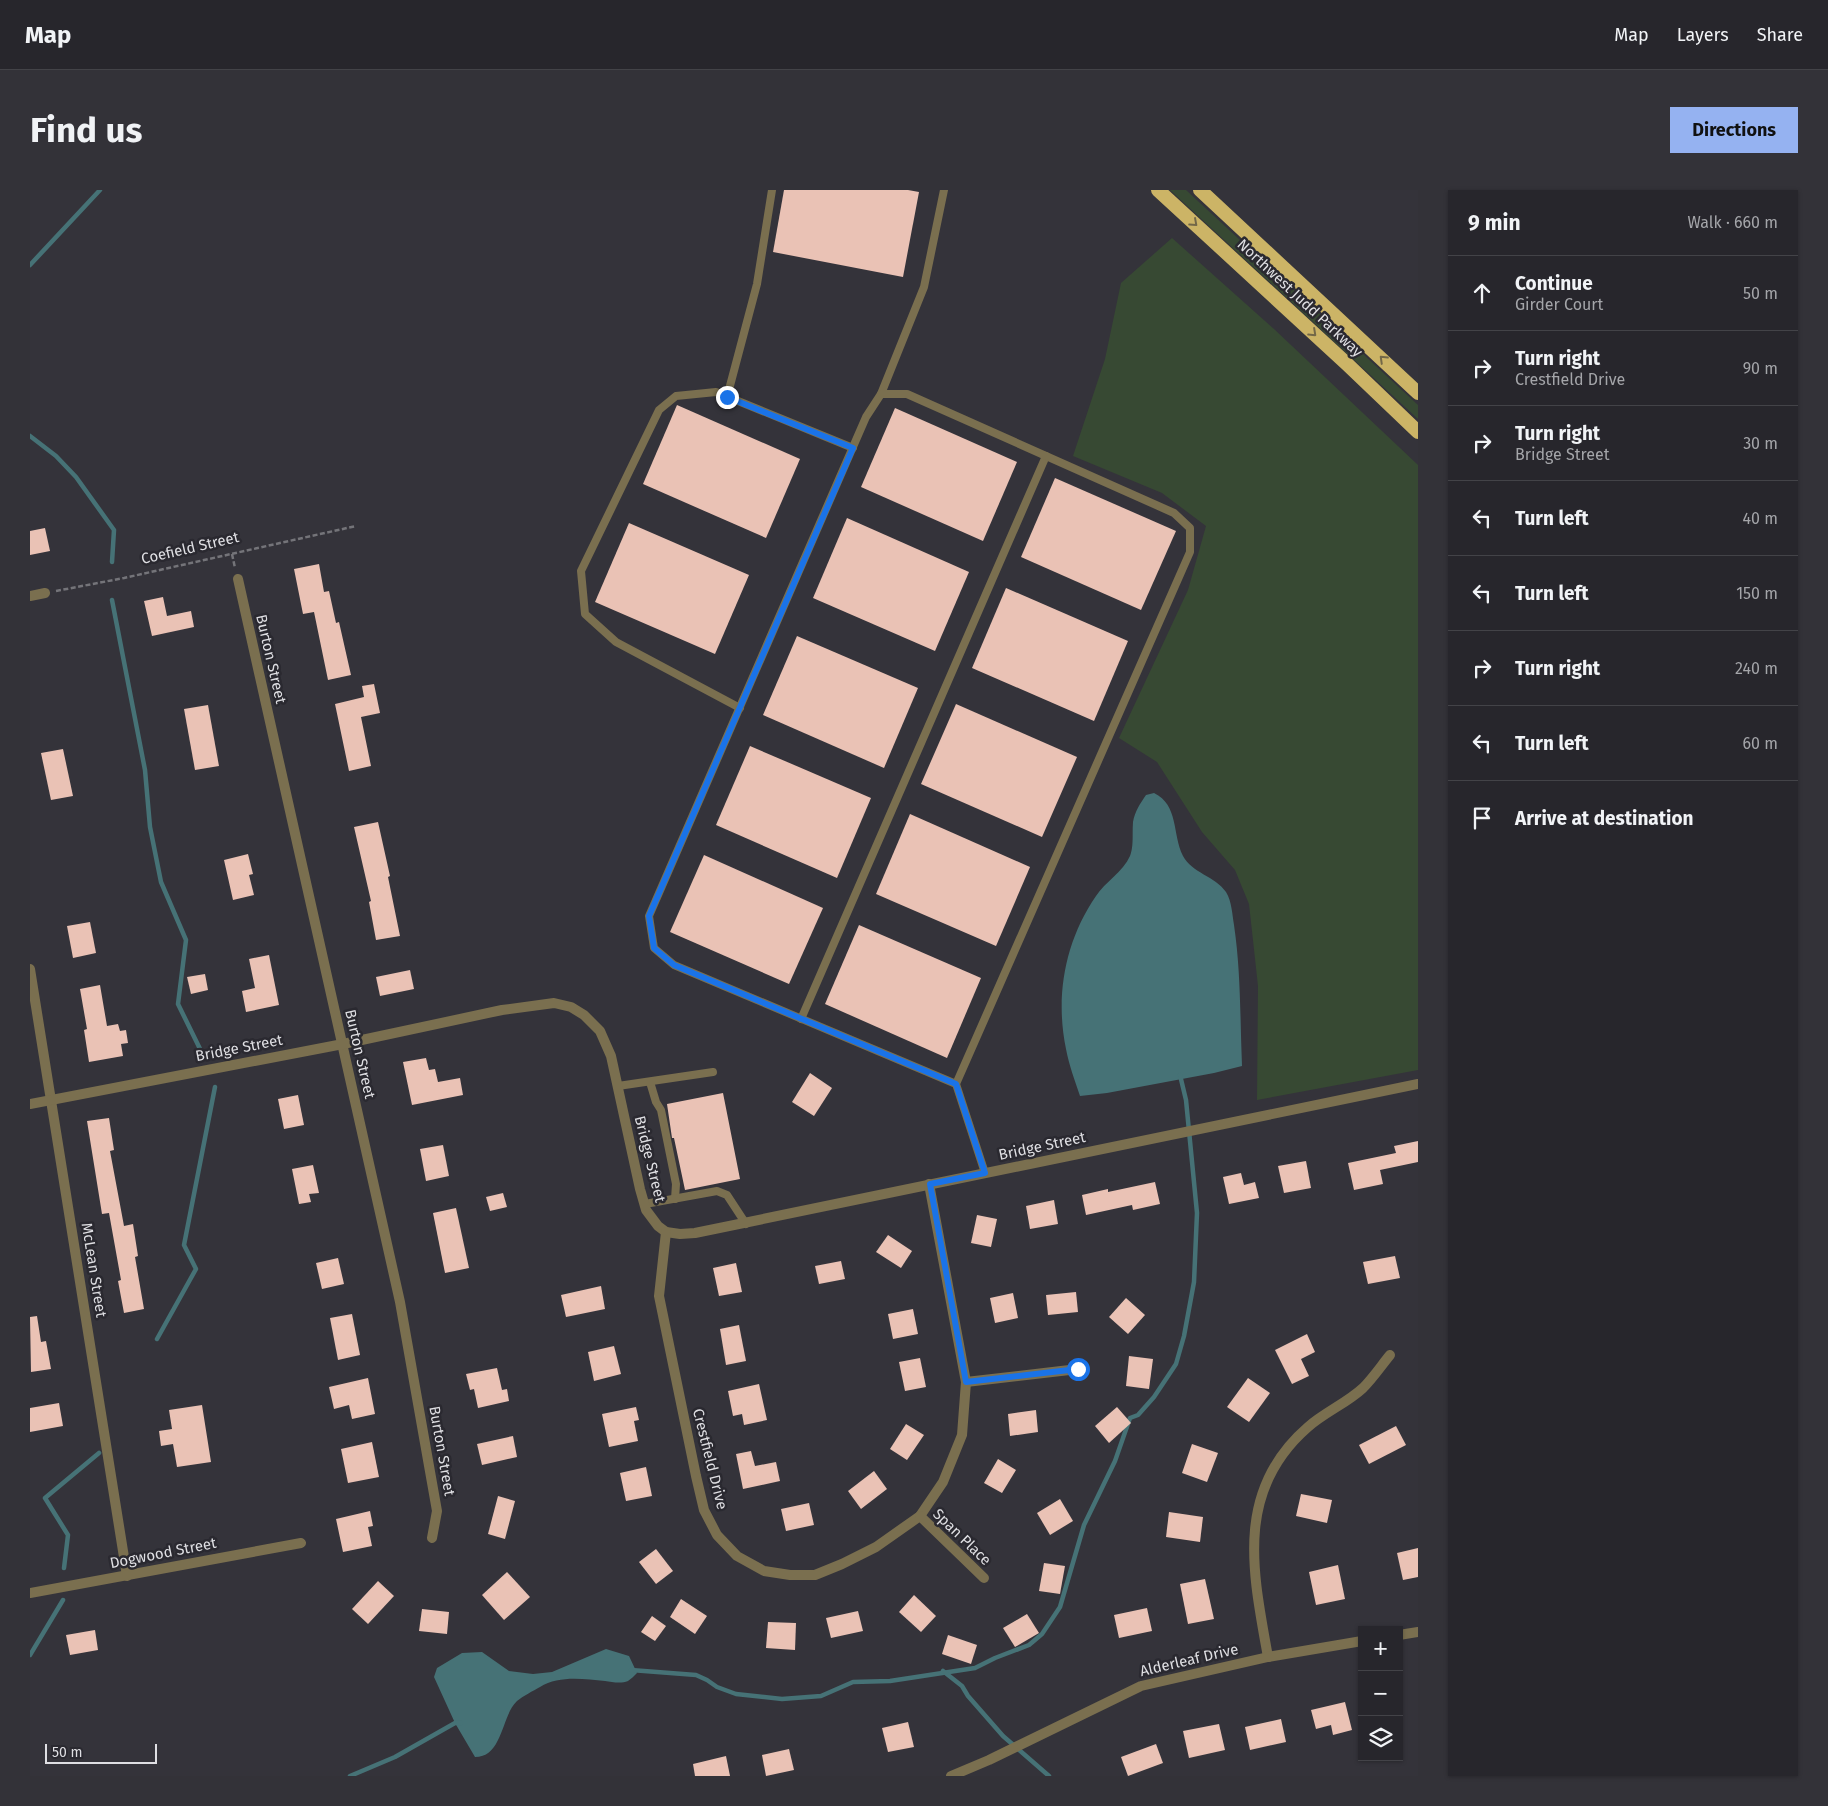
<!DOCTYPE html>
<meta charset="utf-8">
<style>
:root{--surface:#27262c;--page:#333238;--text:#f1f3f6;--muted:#a4a5a9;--line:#434348;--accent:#95b2f1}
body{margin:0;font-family:"Fira Sans",sans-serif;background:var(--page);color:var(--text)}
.controls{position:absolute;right:15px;bottom:15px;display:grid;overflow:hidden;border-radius:0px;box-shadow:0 1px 4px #0004}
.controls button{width:45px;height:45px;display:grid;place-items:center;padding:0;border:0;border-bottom:1px solid var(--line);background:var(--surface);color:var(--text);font:25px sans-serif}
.scale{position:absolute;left:15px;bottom:12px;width:112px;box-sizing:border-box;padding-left:5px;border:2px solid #dfdfe3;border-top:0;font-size:14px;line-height:18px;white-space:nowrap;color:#dfdfe3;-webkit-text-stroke:4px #2a2930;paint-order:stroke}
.stop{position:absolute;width:15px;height:15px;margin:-11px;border:4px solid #1a73e8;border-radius:50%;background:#fff}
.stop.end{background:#1a73e8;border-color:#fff;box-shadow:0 1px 5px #0008}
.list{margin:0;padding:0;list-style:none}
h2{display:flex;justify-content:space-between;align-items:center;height:65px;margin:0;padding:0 20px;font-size:21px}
h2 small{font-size:16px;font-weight:400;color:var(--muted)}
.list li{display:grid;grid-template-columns:32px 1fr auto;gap:15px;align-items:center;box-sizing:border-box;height:75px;padding:0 20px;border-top:1px solid var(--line)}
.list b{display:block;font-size:19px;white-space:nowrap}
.list p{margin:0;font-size:16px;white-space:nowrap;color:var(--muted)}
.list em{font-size:16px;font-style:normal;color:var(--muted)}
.icon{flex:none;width:28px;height:28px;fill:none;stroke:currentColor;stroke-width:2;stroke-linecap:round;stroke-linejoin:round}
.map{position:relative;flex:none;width:1388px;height:1586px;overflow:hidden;border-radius:0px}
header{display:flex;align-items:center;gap:30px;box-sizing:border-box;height:70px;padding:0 25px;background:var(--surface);border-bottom:1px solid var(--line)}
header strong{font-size:24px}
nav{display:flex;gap:28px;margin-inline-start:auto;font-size:18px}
.intro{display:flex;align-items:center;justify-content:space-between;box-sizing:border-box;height:120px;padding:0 30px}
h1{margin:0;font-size:35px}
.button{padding:12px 22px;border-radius:0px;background:var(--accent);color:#111;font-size:18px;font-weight:700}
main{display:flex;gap:30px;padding:0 30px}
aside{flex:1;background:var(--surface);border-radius:0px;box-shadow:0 1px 4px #0004}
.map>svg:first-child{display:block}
.green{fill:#374933}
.water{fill:#467276}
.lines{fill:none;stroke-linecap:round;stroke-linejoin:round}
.stream{stroke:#467276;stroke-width:4.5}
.building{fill:#eac2b5}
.path{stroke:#747479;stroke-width:2.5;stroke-dasharray:5 2.5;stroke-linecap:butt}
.service{stroke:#7a6f4f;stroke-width:8}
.minor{stroke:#7a6f4f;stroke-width:10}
.trunk{stroke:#ccb466;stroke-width:14}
.oneway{stroke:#736848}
.route{stroke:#1a73e8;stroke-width:6}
.labels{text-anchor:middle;stroke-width:5;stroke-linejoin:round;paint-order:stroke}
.street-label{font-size:15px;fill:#dfdfe3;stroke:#2a2930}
</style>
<header>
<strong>Map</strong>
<nav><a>Map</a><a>Layers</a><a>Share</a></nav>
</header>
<div class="intro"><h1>Find us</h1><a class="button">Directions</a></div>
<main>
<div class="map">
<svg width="1388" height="1586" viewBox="0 0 1388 1586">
<rect width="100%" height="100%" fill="#34333a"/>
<!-- green -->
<g class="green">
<polygon points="1140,0 1156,0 1388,215 1388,229"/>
<polygon points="1142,48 1244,139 1388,275 1388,880 1227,910 1228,796 1219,714 1205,680 1172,642 1127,572 1089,548 1158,400 1176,336 1132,303 1043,266 1075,169 1091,93"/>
</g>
<!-- water -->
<g class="water">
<path d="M1124 603C1149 615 1142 644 1153 666 1162 683 1185 686 1196 702 1202 712 1202 724 1204 735 1211 782 1210 829 1212 876L1184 883 1077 903 1050 906C1045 891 1039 875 1036 859 1025 806 1035 751 1066 706 1075 692 1093 682 1100 666 1104 656 1102 643 1103 632 1105 621 1110 614 1116 605Z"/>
<path d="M576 1459 599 1466 607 1483C604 1486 601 1489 598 1491 591 1494 582 1492 575 1491 554 1489 529 1485 510 1497 503 1501 493 1506 487 1511 471 1526 473 1567 445 1567L425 1533 404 1487 407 1478 432 1463 452 1462 479 1481 503 1484 522 1482Z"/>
</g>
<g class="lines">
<!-- stream -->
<g class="stream">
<polyline points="0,75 70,0"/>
<polyline points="0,246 26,266 46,287 84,340 82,372"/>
<polyline points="82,410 115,580 120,637 131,692 156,750 148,814 173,865"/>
<polyline points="127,1149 166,1079 154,1055 185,897"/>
<polyline points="34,1378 38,1345 15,1308 69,1263"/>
<polyline points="0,1465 33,1410"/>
<polyline points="601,1480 666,1485 677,1490 687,1497 706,1504 752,1509 791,1506 823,1492 860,1491 945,1478 965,1468 999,1455 1012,1444 1030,1417 1054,1335 1085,1271 1100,1228 1108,1225 1124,1207 1146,1174 1154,1146 1164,1092 1167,1023 1156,910 1150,885"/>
<polyline points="913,1481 932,1496 938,1506 973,1546 1019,1586"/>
<polyline points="320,1586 365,1567 425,1533 431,1533"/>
</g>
</g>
<!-- building -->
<g class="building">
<polygon points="754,0 878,0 889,2 873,87 743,62"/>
<polygon points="647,215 770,269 736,348 613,294"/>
<polygon points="865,218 987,272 953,351 831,297"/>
<polygon points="1025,288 1146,341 1111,420 991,367"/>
<polygon points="817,328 939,382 905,461 783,408"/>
<polygon points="599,333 719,385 685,464 565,412"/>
<polygon points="15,338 20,361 0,365 0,341"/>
<polygon points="289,374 294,402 299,401 306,433 309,432 321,485 298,490 284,422 273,424 264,379"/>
<polygon points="976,398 1098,451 1064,531 942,478"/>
<polygon points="133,407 137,426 161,421 164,437 122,446 114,411"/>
<polygon points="767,446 888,498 854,578 733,525"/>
<polygon points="344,494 350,523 331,527 341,576 319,581 305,514 334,507 332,496"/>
<polygon points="926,514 1047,567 1012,647 891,594"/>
<polygon points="178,515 189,576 165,580 154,519"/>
<polygon points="720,556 841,608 807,688 686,635"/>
<polygon points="33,559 43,606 21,610 11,563"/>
<polygon points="880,624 1000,677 966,756 846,704"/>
<polygon points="348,632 360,686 358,687 370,746 346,750 339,712 341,711 324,637"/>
<polygon points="218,664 223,684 219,685 224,705 203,710 194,670"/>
<polygon points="674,665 793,718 759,794 640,742"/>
<polygon points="60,732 66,763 43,768 37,736"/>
<polygon points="829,735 951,788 917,868 795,814"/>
<polygon points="239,765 249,815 216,822 212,801 225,798 219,769"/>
<polygon points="380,780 384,799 350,806 346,787"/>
<polygon points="175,784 178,800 161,804 157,787"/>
<polygon points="70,795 77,836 88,834 90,841 96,840 98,853 91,854 93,866 59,872 54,840 57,839 50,799"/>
<polygon points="396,868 399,880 405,879 408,892 430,888 433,905 382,915 373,872"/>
<polygon points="780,883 802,898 784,926 762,912"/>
<polygon points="693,903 710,989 655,1000 644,948 642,948 637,914"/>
<polygon points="268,905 274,935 254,939 248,909"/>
<polygon points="79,928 84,960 80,961 94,1036 103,1034 108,1066 105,1067 114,1119 94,1123 88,1091 91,1090 79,1023 72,1024 57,931"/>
<polygon points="1388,951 1388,972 1350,980 1353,994 1324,1000 1318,973 1366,963 1364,956"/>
<polygon points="413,955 419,986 396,991 390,959"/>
<polygon points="1276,971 1281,998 1254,1003 1248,976"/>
<polygon points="283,975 289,1003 279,1004 281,1012 269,1014 262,979"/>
<polygon points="1211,983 1214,995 1225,992 1229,1008 1199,1014 1193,987"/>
<polygon points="1125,992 1130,1014 1103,1020 1102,1015 1056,1025 1052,1005 1078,999 1078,1002"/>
<polygon points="473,1003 477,1017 460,1021 456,1007"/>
<polygon points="1024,1010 1028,1034 1000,1039 996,1016"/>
<polygon points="426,1018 439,1078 415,1083 403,1023"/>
<polygon points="947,1025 967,1029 961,1057 941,1053"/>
<polygon points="858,1045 882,1061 871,1078 846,1062"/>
<polygon points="1365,1066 1370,1088 1338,1094 1333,1072"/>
<polygon points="308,1068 314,1094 292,1099 286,1073"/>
<polygon points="811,1071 815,1089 789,1094 785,1076"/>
<polygon points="706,1073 712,1102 689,1106 683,1078"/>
<polygon points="571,1096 575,1119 536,1127 531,1105"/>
<polygon points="1046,1102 1048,1122 1018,1125 1016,1105"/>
<polygon points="983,1103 988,1128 965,1133 960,1108"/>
<polygon points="1096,1108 1115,1125 1098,1144 1079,1127"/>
<polygon points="883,1119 888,1144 863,1149 858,1124"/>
<polygon points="322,1124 330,1165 308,1170 300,1128"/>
<polygon points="7,1126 11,1152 16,1151 21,1179 1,1182 0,1127"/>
<polygon points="709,1135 716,1171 696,1175 690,1139"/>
<polygon points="1277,1144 1285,1162 1271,1169 1279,1186 1262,1194 1245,1160"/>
<polygon points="584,1156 591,1184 564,1191 558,1162"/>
<polygon points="1099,1166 1123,1169 1119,1199 1096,1196"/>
<polygon points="890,1168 896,1197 875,1201 869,1172"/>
<polygon points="467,1178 472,1200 477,1199 479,1211 448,1218 444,1199 440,1200 436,1184"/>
<polygon points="338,1188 345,1224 322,1229 319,1215 304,1219 299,1197"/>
<polygon points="1218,1188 1240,1203 1219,1232 1197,1217"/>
<polygon points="729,1194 737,1230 714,1235 712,1224 703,1226 698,1201"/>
<polygon points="29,1213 33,1236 0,1242 0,1218"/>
<polygon points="172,1215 181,1272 147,1277 143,1254 131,1256 129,1241 142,1239 139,1220"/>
<polygon points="606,1217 609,1230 604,1231 608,1251 579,1257 572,1224"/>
<polygon points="1087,1217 1101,1233 1079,1253 1065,1236"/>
<polygon points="1006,1220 1008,1242 980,1246 978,1224"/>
<polygon points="876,1234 894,1245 877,1270 860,1259"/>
<polygon points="1366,1236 1376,1255 1339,1274 1329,1255"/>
<polygon points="483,1246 487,1267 452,1275 447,1254"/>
<polygon points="342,1252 349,1287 318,1293 311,1259"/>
<polygon points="1162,1254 1188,1263 1177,1292 1152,1283"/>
<polygon points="721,1261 725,1276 746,1272 750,1291 713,1299 706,1264"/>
<polygon points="968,1269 986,1280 972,1303 954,1293"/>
<polygon points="616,1277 622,1306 596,1311 590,1283"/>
<polygon points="844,1281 857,1299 831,1319 818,1301"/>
<polygon points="1271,1304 1302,1310 1297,1333 1266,1326"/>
<polygon points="468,1306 485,1311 475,1349 458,1344"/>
<polygon points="1030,1309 1043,1331 1020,1345 1007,1323"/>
<polygon points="779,1313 784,1335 756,1341 751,1319"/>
<polygon points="340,1321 343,1336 338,1337 342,1356 313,1362 306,1329"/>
<polygon points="1139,1322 1173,1327 1170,1352 1136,1347"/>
<polygon points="1388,1358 1388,1387 1373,1390 1367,1363"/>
<polygon points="626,1359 643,1381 626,1394 609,1372"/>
<polygon points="1014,1373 1035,1376 1030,1404 1009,1401"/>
<polygon points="1308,1375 1315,1409 1286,1415 1279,1382"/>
<polygon points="477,1382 500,1407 474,1430 452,1405"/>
<polygon points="1175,1389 1184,1429 1158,1434 1150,1394"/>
<polygon points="348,1391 364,1406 338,1434 322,1419"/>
<polygon points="884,1405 906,1426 891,1442 869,1422"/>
<polygon points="651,1409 677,1426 665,1444 640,1427"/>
<polygon points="1117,1418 1122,1441 1089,1448 1084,1425"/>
<polygon points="392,1419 419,1422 417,1444 389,1441"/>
<polygon points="828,1421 833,1441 801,1448 796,1428"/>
<polygon points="997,1424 1009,1443 985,1457 973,1438"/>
<polygon points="622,1426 636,1436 625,1451 611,1442"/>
<polygon points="738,1432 766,1433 765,1460 736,1458"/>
<polygon points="65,1440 68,1460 40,1465 36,1445"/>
<polygon points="918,1445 947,1455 941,1474 912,1464"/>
<polygon points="1315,1512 1322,1540 1303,1545 1301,1535 1286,1539 1281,1520"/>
<polygon points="1251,1529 1256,1552 1220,1560 1215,1537"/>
<polygon points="878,1532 884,1557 858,1562 852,1538"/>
<polygon points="1189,1534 1195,1560 1159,1568 1153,1541"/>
<polygon points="1126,1554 1133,1573 1098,1586 1091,1567"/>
<polygon points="759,1559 764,1580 736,1586 732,1565"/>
<polygon points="696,1566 700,1586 665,1586 663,1574"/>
</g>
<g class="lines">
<!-- path -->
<g class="path">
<polyline points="202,364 205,378"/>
<polyline points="26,401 94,388 326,336"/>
</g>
<!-- service -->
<g class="service">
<polyline points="851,204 894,97 914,0"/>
<polyline points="697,207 727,94 742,0"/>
<polyline points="710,518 586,452 555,424 551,381 629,220 646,206 686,202 823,258"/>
<polyline points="771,829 1016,266"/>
<polyline points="620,892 626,912 631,920 646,994 645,1009"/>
<polyline points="926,894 644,775 624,758 619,726 836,227 851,204 877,204 1144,323 1160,338 1160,362 926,894 955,983"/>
<polyline points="588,896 683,882"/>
<polyline points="615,1014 687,1001 697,1005 716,1034"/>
</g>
<!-- minor -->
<g class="minor">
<polyline points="208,389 370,1112 407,1321 402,1348"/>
<polyline points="0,406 15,403"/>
<polyline points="0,779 97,1386"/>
<polyline points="0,914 313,854 472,820 524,813 541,817 554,825 570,841 581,866 610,999 616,1020 628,1036 636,1042 650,1044 665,1043 1388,894"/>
<polyline points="636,1042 629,1106 666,1286 674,1320 687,1345 707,1366 734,1381 760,1385 785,1385 812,1374 846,1357 890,1326 913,1292 932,1245 936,1192 899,994"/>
<polyline points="936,1192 1048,1179"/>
<polyline points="890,1326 954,1388"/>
<polyline points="0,1403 271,1353"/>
<polyline points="1369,1445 1388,1442"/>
<path d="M1238 1467C1223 1383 1204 1301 1278 1237 1295 1222 1317 1213 1333 1198 1343 1188 1351 1176 1360 1165"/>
<polyline points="921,1586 959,1570 1111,1496 1238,1467 1332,1451"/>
</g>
<!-- trunk -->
<g class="trunk">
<polyline points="1128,0 1317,174 1388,242"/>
<polyline points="1170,0 1388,203"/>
</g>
</g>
<!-- one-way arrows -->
<defs><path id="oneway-chevron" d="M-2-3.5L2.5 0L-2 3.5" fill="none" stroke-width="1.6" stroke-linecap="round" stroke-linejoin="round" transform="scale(1.25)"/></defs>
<g class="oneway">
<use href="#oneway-chevron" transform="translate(1164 33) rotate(42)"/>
<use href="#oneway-chevron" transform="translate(1283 143) rotate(43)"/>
<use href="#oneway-chevron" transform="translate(1353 169) rotate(-136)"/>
</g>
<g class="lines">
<!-- route -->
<polyline class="route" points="697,207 823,258 619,726 624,758 644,775 926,894 955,983 900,994 936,1192 1048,1179"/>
</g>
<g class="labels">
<!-- street labels -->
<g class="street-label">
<text transform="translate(1270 108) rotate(43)" y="5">Northwest Judd Parkway</text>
<text transform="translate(160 358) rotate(-13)" y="5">Coefield Street</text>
<text transform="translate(241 469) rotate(77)" y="5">Burton Street</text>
<text transform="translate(209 858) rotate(-11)" y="5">Bridge Street</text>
<text transform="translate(330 864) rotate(77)" y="5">Burton Street</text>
<text transform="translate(1012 956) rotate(-12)" y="5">Bridge Street</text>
<text transform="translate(620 969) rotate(76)" y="5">Bridge Street</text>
<text transform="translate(64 1080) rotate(81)" y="5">McLean Street</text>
<text transform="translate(412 1261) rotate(80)" y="5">Burton Street</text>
<text transform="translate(680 1269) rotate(76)" y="5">Crestfield Drive</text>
<text transform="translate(932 1347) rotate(44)" y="5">Span Place</text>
<text transform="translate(133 1363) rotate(-11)" y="5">Dogwood Street</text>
<text transform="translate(1159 1470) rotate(-13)" y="5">Alderleaf Drive</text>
</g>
</g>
</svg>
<div class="controls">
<button>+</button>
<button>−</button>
<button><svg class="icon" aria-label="layers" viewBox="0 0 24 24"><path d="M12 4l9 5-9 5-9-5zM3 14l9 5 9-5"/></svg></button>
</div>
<div class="scale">50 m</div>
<div class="stop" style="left:1048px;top:1179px"></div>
<div class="stop end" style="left:697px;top:207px"></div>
</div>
<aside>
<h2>9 min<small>Walk · 660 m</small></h2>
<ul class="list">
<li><svg class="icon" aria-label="ahead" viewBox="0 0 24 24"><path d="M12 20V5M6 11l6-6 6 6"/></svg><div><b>Continue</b><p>Girder Court</p></div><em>50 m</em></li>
<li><svg class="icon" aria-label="right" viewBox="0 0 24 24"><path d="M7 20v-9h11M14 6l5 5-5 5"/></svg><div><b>Turn right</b><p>Crestfield Drive</p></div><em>90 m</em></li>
<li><svg class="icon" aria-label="right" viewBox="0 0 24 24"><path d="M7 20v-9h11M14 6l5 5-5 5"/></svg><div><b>Turn right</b><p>Bridge Street</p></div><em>30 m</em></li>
<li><svg class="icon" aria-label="left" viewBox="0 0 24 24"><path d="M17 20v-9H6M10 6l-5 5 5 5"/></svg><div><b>Turn left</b></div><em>40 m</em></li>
<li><svg class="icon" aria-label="left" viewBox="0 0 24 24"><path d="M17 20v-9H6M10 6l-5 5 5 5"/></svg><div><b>Turn left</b></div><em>150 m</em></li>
<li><svg class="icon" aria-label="right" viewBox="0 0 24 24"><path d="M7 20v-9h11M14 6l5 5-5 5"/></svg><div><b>Turn right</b></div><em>240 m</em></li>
<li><svg class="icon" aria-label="left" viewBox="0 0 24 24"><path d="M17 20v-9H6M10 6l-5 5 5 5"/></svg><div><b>Turn left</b></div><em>60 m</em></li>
<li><svg class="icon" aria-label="arrive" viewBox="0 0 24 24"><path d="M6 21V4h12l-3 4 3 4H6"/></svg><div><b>Arrive at destination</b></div></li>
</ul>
</aside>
</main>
